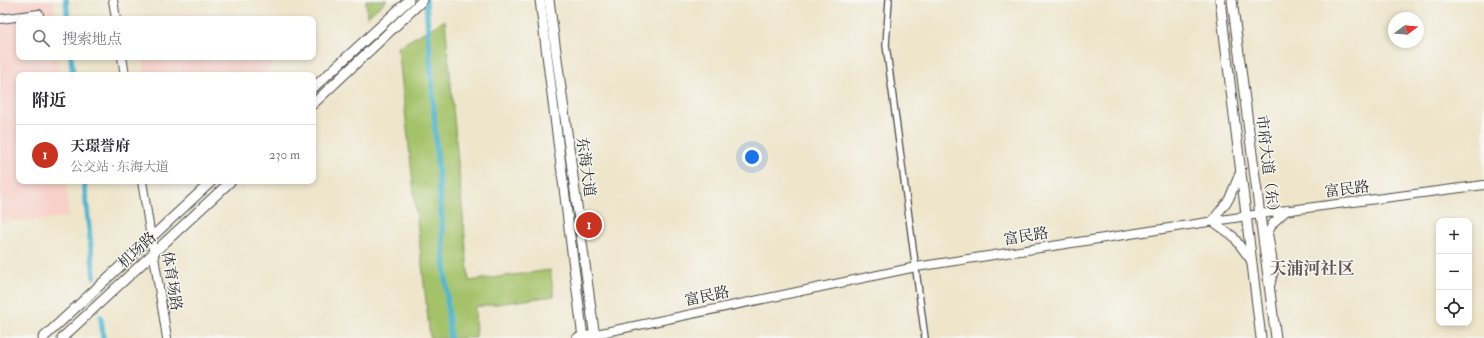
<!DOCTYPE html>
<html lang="zh">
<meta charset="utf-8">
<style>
:root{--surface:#fff;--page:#f7f7f7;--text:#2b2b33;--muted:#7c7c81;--line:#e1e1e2;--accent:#c8321e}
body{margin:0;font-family:"IM FELL Double Pica","Noto Serif SC",serif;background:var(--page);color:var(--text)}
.controls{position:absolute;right:12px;bottom:12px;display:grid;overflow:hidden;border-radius:8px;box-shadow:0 2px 6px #0003}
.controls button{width:36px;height:36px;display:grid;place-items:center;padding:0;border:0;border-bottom:1px solid var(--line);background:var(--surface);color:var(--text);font:20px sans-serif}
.compass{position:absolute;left:1388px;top:12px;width:36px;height:36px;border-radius:50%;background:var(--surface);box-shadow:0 2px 6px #0003;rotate:74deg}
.you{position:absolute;left:752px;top:157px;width:14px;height:14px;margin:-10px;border:3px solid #fff;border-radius:50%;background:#1a73e8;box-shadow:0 0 0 6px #1a73e833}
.badge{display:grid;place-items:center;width:26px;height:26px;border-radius:50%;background:var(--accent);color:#fff;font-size:13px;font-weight:700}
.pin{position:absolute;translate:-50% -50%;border:2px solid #fff;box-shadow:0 1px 4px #0006}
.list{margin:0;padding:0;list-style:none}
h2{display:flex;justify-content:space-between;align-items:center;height:52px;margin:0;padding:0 16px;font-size:17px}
h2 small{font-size:13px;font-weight:400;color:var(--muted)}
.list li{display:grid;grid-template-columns:26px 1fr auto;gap:12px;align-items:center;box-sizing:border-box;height:60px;padding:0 16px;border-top:1px solid var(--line)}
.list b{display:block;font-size:15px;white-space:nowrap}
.list p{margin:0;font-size:13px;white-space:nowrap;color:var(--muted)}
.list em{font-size:13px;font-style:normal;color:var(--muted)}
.icon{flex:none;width:22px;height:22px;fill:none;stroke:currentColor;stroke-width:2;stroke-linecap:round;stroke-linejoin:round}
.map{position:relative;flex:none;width:1484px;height:338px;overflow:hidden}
.search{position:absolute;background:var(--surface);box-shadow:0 2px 6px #0003;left:16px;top:16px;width:300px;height:44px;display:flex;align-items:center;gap:10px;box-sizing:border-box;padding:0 14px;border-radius:8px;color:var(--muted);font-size:15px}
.panel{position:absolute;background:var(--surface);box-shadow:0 2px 6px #0003;left:16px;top:72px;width:300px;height:112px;border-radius:8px}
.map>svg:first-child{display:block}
.built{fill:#f7d1c9}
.green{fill:#a4c269;stroke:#68764a}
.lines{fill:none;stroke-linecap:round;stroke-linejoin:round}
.canal{stroke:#52b7d1;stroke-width:5.5}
.street-casing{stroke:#484743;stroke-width:8}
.secondary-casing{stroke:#484743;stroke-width:10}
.primary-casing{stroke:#484743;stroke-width:11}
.street{stroke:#fff;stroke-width:5.5}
.secondary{stroke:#fff;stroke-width:8}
.primary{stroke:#fff;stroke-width:9}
.labels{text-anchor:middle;stroke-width:3;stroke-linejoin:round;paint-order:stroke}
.street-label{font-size:15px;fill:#2b2b2b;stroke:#f6f6f2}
.quarter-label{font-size:17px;font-weight:bold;fill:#665452;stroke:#f6f6f2}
</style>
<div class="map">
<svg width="1484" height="338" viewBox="0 0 1484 338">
<rect width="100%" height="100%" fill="#f6f6f2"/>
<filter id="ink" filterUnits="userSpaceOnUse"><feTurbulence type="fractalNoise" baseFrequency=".025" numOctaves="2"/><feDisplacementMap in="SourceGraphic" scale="8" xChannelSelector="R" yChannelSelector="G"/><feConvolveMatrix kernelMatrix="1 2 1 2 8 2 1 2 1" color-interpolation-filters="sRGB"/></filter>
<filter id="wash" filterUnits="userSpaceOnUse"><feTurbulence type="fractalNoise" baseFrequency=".012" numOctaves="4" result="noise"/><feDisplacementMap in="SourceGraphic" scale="16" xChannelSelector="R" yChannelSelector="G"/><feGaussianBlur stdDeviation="0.9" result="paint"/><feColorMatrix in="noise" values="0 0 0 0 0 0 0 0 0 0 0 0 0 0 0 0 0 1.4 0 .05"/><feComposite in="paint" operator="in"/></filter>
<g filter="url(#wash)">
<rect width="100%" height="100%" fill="#eee5cb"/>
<!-- built -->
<g class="built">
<polygon points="0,0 54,0 55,19 19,19 19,57 58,57 59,75 19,75 19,181 66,181 69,217 0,223"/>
<polygon points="143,57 271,57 272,65 261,75 146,75"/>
</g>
<!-- green -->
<g class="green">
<polygon points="366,0 387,0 367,17"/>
<polygon points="445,20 469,281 550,270 554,296 475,307 476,338 430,338 398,47"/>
</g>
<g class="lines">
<!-- canal -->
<g class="canal">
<polyline points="66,0 68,19"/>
<polyline points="426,0 450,338"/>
<polyline points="71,57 73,75"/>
<polyline points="84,181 94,277"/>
<polyline points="101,317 103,338"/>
</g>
</g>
</g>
<g filter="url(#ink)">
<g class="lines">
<!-- street casing -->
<g class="street-casing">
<polyline id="street" points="889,0 886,45 925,338"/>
</g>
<!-- secondary casing -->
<g class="secondary-casing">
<g id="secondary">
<polyline points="113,0 116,19"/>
<polyline points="0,19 39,14"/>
<polyline points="122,57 125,75"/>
<polyline points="1241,170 1229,199 1212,221 1233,236 1252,262"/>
<polyline points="142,181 167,338"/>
<polyline points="1270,286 1274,270 1268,233 1273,223 1287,210"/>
<polyline points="577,338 916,267 1260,214 1484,185"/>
</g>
</g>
<!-- primary casing -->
<g class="primary-casing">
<g id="primary">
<polyline points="540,0 583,338"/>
<polyline points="549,0 595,338"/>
<polyline points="1220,0 1261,338"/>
<polyline points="1232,0 1276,338"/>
<polyline points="313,88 409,0"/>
<polyline points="313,104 423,0"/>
<polyline points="43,338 212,181"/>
<polyline points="62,338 231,181"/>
</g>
</g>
<!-- street -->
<use href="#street" class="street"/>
<!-- secondary -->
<use href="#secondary" class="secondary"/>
<!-- primary -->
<use href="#primary" class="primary"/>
</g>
</g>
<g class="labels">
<!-- street labels -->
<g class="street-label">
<text transform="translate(586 167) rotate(82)" y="5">东海大道</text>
<text transform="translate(1268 167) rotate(83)" y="5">市府大道（东）</text>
<text transform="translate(1347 189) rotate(-7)" y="5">富民路</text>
<text transform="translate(1026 236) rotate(-9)" y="5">富民路</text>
<text transform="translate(137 250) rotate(-43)" y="5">机场路</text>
<text transform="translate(172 281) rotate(81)" y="5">体育场路</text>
<text transform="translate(707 296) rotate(-12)" y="5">富民路</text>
</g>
<!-- quarter labels -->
<g class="quarter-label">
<text x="1312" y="274">天浦河社区</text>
</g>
</g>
</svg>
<div class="controls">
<button>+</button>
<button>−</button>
<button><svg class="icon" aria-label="locate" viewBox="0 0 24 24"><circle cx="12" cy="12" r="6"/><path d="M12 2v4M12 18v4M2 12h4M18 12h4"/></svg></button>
</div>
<svg class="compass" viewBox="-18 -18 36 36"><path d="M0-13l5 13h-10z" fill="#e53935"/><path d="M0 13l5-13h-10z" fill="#7c7c81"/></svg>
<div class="you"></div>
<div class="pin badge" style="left:589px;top:225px">1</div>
<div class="search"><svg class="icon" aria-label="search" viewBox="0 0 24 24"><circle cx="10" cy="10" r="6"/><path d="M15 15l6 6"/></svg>搜索地点</div>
<section class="panel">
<h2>附近<small></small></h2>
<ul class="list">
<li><span class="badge">1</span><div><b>天璟誉府</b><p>公交站 · 东海大道</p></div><em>230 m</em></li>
</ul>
</section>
</div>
